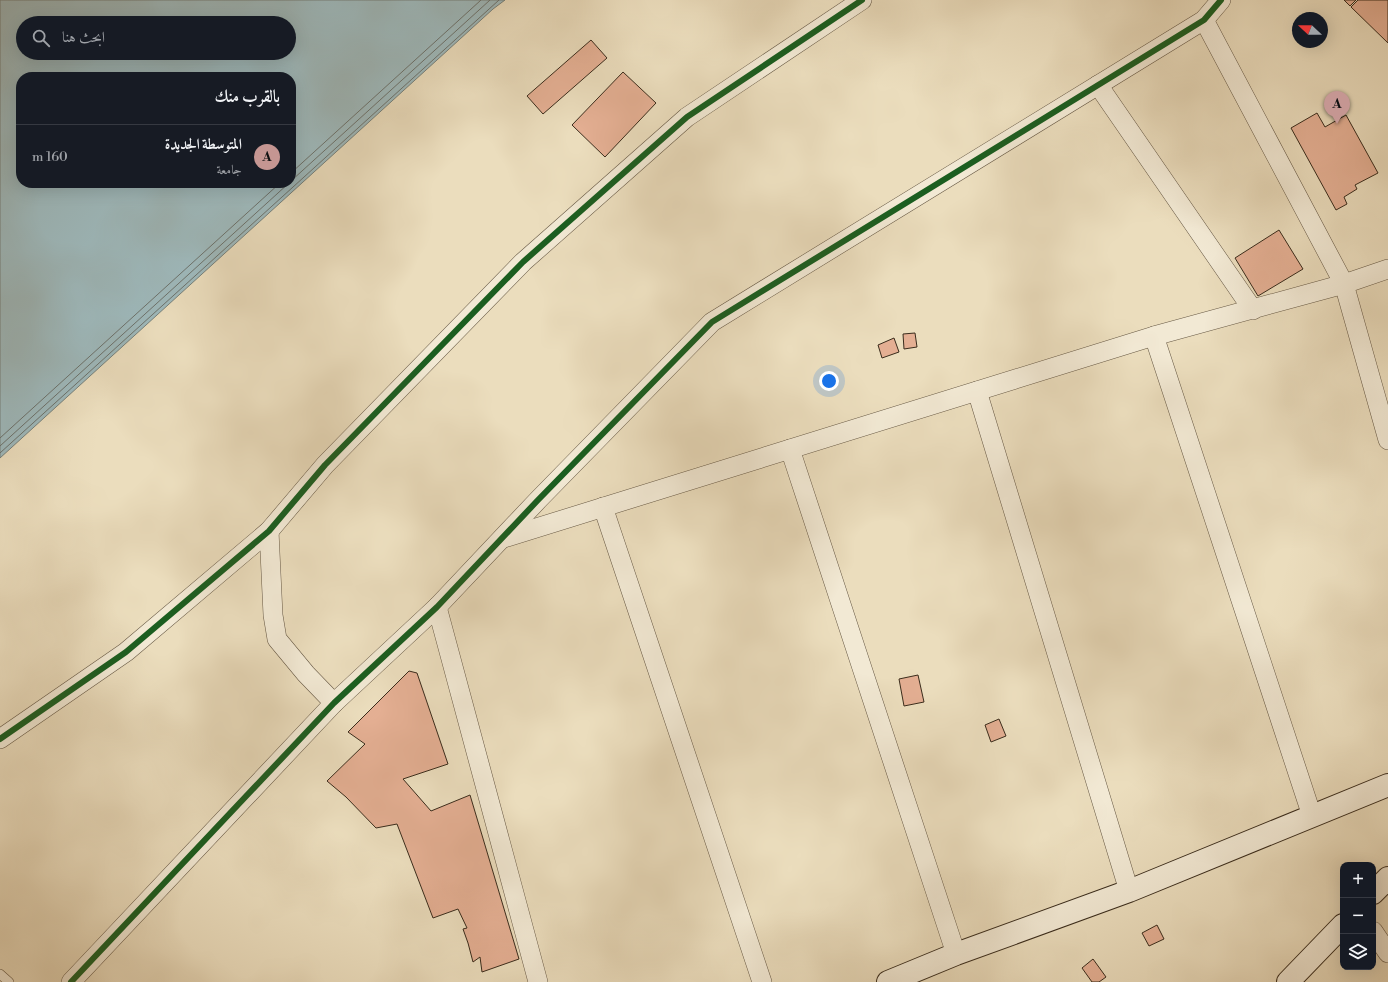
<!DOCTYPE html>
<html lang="ar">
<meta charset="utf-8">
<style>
:root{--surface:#171b24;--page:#242831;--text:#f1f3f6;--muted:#9ea1a6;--line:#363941;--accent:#c59692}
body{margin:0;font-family:"Libre Bodoni",Amiri,serif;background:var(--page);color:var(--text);direction:rtl}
.controls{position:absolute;right:12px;bottom:12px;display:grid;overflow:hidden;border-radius:8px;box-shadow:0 4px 16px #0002}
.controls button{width:36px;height:36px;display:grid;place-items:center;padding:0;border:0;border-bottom:1px solid var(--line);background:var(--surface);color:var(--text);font:20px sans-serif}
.compass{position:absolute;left:1292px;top:12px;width:36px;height:36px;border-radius:50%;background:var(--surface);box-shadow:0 4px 16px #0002;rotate:292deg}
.you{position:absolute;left:829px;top:381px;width:14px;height:14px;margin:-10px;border:3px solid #fff;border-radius:50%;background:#1a73e8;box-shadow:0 0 0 6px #1a73e833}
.badge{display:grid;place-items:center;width:26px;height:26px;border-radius:50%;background:var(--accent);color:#111;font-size:13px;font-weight:700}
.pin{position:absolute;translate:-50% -33px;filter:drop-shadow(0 1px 2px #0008)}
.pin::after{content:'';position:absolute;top:21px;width:14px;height:12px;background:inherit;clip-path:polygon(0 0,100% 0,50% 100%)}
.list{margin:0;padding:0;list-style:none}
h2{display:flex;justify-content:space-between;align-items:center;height:52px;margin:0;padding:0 16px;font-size:17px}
h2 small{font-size:13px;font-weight:400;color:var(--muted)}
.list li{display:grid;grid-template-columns:26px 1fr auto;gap:12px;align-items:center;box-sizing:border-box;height:64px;padding:0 16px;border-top:1px solid var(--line)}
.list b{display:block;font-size:15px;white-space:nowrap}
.list p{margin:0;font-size:13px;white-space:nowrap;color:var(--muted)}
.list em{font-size:13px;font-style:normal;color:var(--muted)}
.icon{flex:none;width:22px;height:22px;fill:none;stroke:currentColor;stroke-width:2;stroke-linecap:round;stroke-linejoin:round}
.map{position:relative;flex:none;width:1388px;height:982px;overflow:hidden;direction:ltr}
.search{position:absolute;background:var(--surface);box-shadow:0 4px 16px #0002;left:16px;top:16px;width:280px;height:44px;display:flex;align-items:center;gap:10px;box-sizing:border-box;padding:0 14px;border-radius:22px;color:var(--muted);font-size:15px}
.panel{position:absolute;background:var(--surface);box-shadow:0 4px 16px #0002;left:16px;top:72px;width:280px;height:116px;border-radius:16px;direction:rtl}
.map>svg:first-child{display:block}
.water{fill:#9eb9bc;stroke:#76817c;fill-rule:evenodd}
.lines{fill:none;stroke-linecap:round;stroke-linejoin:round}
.shore{stroke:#6c726c;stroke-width:1}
.building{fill:#e4af93;stroke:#3a2c1c}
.service-casing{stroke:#665844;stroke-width:10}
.minor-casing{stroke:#665844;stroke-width:20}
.secondary-casing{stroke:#3a2c1c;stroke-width:24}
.service{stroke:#f2e9d4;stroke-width:9}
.minor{stroke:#f2e9d4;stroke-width:19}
.secondary{stroke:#f2e9d4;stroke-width:22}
.cycleway-casing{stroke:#f2e9d4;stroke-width:8}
.cycleway{stroke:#1b5e20;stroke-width:6}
</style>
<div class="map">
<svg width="1388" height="982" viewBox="0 0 1388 982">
<rect width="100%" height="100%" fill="#ebddbd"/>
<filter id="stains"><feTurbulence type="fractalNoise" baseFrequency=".005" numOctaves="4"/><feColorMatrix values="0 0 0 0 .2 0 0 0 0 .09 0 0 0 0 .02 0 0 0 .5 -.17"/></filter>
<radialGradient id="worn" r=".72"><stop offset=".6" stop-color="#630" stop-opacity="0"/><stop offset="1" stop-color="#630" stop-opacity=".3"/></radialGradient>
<!-- water -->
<path class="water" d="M0 0H505L493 9 0 458ZM23 23H289V53H23ZM21 77H291V183H21Z"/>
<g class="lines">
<!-- shore -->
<g class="shore">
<polyline points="291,173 481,0"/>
<polyline points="291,181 490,0"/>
<polyline points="0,438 280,183"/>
<polyline points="0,446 289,183"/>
<polyline points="0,453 499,0"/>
</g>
</g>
<!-- building -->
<g class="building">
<polygon points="1344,0 1356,0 1350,6"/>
<polygon points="1358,0 1388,0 1388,43 1351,7"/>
<polygon points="591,40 607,58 543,114 527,96"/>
<polygon points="623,72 656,103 605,157 572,125"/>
<polygon points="1317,113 1325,127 1346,115 1378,173 1355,185 1357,189 1344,197 1347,204 1336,210 1291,128"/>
<polygon points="1279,230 1303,269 1258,296 1235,258"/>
<polygon points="915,333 917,347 904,349 903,334"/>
<polygon points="894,338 899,352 882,358 878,345"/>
<polygon points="409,671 417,673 448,764 403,779 431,811 470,795 519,959 482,972 480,957 473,962 468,943 463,929 467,928 458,909 433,918 397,824 376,828 346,797 327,781 365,744 348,732"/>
<polygon points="918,675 924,702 904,706 899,679"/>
<polygon points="999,719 1006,736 991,742 985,725"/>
<polygon points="1157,925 1164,939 1149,946 1142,933"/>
<polygon points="1093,959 1106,977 1099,982 1092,982 1082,968"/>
</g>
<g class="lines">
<!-- service casing -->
<g class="service-casing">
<polyline id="service" points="0,974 9,982"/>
</g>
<!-- minor casing -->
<g class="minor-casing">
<g id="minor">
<polyline points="1204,20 1344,284 1388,440"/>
<polyline points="1098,85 1253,310"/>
<polyline points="1154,336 1312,816"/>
<polyline points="977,391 1129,891"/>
<polyline points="790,449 956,954"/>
<polyline points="603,507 762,982"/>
<polyline points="269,531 273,615 277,639 306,674 334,703"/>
<polyline points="504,538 1154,336 1344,284 1388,269"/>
<polyline points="437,607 538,982"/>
<polyline points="0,739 126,652 269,531 325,465 523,262 687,117 862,0"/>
<polyline points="1373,931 1388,953"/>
<polyline points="71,982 334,703 437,607 538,500 712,322 1204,20 1221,0"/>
</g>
</g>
<!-- secondary casing -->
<g class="secondary-casing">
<g id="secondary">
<polyline points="1373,893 1388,878"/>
<polyline points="888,982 956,954 1129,891 1388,785"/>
<polyline points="1288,982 1343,925"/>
</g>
</g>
<!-- service -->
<use href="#service" class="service"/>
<!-- minor -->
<use href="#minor" class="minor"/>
<!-- secondary -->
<use href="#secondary" class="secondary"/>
<!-- cycleway casing -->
<g class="cycleway-casing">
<g id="cycleway">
<polyline points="0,739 126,652 269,531 325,465 523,262 687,117 862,0"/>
<polyline points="71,982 334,703 437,607 538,500 712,322 1204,20 1221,0"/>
</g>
</g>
<!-- cycleway -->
<use href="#cycleway" class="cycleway"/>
</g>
<rect width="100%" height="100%" filter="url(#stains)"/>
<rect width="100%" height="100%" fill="url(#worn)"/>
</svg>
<div class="controls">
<button>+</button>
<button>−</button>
<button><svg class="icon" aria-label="layers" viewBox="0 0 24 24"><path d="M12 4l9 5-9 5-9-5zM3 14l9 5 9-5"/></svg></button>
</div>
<svg class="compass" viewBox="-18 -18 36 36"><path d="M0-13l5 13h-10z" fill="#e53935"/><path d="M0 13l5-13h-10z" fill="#9ea1a6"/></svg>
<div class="you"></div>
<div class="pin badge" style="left:1337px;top:124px">A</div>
<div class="search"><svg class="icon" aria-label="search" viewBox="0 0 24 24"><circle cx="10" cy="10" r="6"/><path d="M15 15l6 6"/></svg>ابحث هنا</div>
<section class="panel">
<h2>بالقرب منك<small></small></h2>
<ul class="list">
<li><span class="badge">A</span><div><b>المتوسطة الجديدة</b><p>جامعة</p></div><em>160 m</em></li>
</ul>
</section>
</div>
